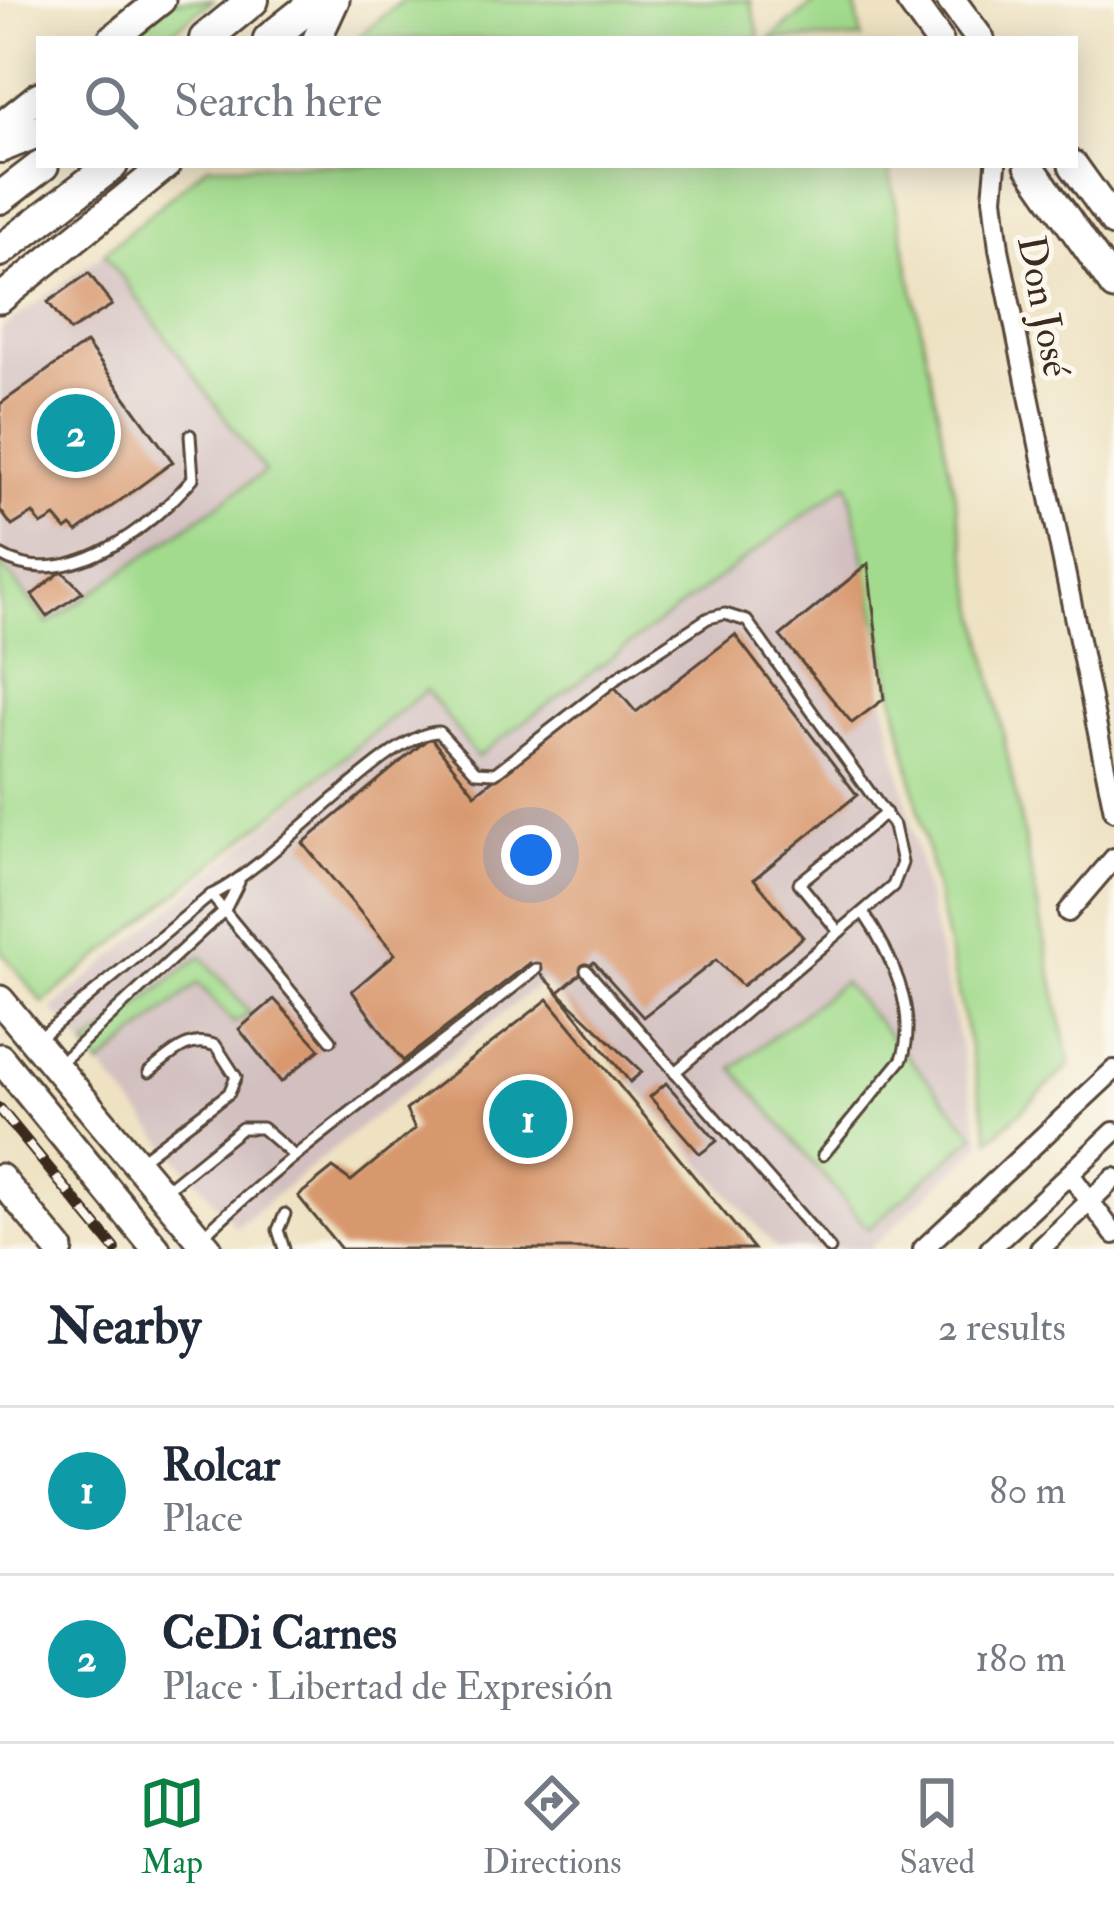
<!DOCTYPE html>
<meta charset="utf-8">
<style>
:root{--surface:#fff;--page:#f6f6f7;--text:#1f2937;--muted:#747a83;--line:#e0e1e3;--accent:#0b8043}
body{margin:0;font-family:"IM FELL Double Pica",serif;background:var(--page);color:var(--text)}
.you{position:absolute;left:531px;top:855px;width:42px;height:42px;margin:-30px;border:9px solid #fff;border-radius:50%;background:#1a73e8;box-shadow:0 0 0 18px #1a73e833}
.badge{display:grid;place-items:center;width:78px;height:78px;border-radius:50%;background:var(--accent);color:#fff;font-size:39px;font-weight:700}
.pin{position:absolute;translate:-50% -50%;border:6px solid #fff;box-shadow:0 3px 12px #0006}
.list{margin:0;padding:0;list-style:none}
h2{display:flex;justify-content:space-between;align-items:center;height:156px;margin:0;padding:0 48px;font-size:51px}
h2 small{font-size:39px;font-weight:400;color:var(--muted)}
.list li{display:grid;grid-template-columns:78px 1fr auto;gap:36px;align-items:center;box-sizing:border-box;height:168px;padding:0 48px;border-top:3px solid var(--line)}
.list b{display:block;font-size:45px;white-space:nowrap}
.list p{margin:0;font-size:39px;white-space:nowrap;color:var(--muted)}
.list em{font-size:39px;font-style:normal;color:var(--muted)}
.icon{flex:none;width:66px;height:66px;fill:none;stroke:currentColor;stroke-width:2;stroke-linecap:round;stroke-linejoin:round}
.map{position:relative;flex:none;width:1114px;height:1249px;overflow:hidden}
.search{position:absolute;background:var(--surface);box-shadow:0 6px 30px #0003;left:36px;right:36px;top:36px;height:132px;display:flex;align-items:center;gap:30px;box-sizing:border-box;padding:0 42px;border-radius:0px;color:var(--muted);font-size:45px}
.sheet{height:492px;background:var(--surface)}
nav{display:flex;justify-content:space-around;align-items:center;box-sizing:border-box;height:168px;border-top:3px solid var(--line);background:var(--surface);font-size:33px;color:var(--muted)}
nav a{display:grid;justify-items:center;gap:6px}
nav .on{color:var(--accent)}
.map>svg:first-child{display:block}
.industrial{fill:#d2bfc0}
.green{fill:#a2db8d;stroke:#6e8256;stroke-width:3}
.building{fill:#d8986e}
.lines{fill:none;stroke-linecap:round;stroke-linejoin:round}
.lane-casing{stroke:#564637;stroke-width:15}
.street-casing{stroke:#564637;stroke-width:24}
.secondary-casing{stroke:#564637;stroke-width:33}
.primary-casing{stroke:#564637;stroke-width:36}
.lane{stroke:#fff;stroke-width:9}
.street{stroke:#fff;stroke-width:18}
.secondary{stroke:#fff;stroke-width:27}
.primary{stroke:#fff;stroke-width:30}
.rail-casing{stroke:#3b2a1e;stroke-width:12}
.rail{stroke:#fbf7ec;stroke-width:8;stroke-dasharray:22;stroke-linecap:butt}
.labels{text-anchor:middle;stroke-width:10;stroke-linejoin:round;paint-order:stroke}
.street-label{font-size:39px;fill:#3b2a1e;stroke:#fbf7ec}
</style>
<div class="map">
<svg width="1114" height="1249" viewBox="0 0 1114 1249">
<rect width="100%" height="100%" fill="#fbf7ec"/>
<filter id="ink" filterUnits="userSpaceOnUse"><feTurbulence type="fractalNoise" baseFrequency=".00833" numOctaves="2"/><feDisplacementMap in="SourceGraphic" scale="24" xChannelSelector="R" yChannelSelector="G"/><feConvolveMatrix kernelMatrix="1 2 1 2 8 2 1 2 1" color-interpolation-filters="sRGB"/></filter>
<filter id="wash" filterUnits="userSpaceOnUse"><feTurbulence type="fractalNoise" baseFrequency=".004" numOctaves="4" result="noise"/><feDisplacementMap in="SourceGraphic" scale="48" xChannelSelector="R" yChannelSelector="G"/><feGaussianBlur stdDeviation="2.7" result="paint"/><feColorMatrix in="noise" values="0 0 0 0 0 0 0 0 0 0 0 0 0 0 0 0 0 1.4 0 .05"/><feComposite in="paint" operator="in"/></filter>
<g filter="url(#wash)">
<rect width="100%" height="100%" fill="#eee2c3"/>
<!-- industrial -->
<g class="industrial">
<polygon points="104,253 266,471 48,624 0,562 0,330"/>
<polygon points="848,482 869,564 884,699 982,1144 869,1249 777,1249 543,981 236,1227 52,1009 427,689 478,756"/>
</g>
<!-- green -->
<g class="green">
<polygon points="171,0 213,0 163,39 121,39"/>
<polygon points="403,0 750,0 760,39 356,39"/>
<polygon points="818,0 854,0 862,39 770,39"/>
<polygon points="208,165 888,165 1070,1065 990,1140 848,483 477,757 426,690 43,1003 0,950 0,562 48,624 265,472 104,253"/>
<polygon points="201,956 250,1013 234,1023 198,983 100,1066 86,1047"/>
<polygon points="843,982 976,1135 868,1229 733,1068"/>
</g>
<g id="blocks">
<!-- building -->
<g class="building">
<polygon points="89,273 112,305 70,331 48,302"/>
<polygon points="86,343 173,462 77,532 71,526 66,530 55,517 41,525 33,513 12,526 0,510 0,404"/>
<polygon points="868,564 884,699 852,723 780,636"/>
<polygon points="62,571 83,592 47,616 32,595"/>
<polygon points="735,635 857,795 754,879 803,937 742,986 716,960 643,1017 594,962 559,992 530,963 403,1061 352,991 395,954 303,843 430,737 475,794 613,685 636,712"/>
<polygon points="555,989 642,1072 630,1082"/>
<polygon points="274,999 320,1049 281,1082 239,1029"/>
<polygon points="548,999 754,1249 341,1249 298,1196 333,1168 351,1181 415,1129 406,1110"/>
<polygon points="666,1083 717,1141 700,1154 650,1097"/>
</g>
</g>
</g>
<g filter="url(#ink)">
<use href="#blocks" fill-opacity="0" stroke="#564637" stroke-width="3"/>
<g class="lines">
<!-- lane casing -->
<g class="lane-casing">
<g id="lane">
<path d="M0 555C66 594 152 527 193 478L190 435"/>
<polyline points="211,895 331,1040"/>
<polyline points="839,932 799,883 886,813"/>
<polyline points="586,970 830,1249"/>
<path d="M36 1041 211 895C271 868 392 729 439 732L476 772 495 773 621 675 708 618 725 614 747 621 894 826 902 863 893 886 675 1072"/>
<polyline points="58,1065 225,910 239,882"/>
<path d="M823 1155 902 1059C919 1011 890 952 863 912"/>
<path d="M138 1162 229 1093 236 1077 216 1046C188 1034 170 1056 149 1072"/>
<polyline points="163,1192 242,1128 262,1128 292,1154"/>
<path d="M204 1235C307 1138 425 1059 536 969"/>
<polyline points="284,1249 278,1230 285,1214"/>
</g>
</g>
<!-- street casing -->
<g class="street-casing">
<g id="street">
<polyline points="996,165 993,198 999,249 1114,811"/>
<polyline points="1068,912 1114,858"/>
<polyline points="1070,1174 1114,1234"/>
<polyline points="923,1249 1114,1070"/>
<polyline points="990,1249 1114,1132"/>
<polyline points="1040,1249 1114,1178"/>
</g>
</g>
<!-- secondary casing -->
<g class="secondary-casing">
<g id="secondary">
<polyline points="910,0 938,39"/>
<polyline points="951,0 980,39"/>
<polyline points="112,39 161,0"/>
<polyline points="317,39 335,0"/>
<polyline points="0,127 39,96"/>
<polyline points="1029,165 1114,286"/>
<polyline points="1073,165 1114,222"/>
<polyline points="0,299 166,165"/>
<polyline points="0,1000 208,1249"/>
<polyline points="0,1058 156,1249"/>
<polyline points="0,1178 59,1249"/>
</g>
</g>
<!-- primary casing -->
<g class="primary-casing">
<g id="primary">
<polyline points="205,39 253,0"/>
<polyline points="269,39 318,0"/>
<polyline points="0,147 39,131"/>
<polyline points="0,198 43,165"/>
<polyline points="0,251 112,165"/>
</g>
</g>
<!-- lane -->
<use href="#lane" class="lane"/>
<!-- street -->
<use href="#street" class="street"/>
<!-- secondary -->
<use href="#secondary" class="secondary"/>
<!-- primary -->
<use href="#primary" class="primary"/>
<!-- rail casing -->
<g class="rail-casing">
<polyline id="rail" points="0,1109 115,1249"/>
</g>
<!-- rail -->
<use href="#rail" class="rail"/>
</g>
</g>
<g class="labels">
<!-- street labels -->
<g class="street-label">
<text transform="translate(1045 306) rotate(79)" y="14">Don José</text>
</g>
</g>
</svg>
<div class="you"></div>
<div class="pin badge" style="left:528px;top:1119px;background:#0f9aa8">1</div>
<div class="pin badge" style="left:76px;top:433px;background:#0f9aa8">2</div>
<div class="search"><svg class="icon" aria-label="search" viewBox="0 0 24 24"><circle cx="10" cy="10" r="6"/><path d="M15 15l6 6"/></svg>Search here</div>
</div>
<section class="sheet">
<h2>Nearby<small>2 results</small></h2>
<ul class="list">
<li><span class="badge" style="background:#0f9aa8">1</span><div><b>Rolcar</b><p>Place</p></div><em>80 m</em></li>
<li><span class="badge" style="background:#0f9aa8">2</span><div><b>CeDi Carnes</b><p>Place · Libertad de Expresión</p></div><em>180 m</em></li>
</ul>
</section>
<nav>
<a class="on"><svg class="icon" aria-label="map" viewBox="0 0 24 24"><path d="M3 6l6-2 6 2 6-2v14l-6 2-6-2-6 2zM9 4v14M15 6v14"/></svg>Map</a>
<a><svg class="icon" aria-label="directions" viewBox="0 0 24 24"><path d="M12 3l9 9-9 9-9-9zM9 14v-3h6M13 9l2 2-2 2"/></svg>Directions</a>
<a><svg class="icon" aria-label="saved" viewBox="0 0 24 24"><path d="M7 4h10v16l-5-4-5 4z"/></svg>Saved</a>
</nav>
